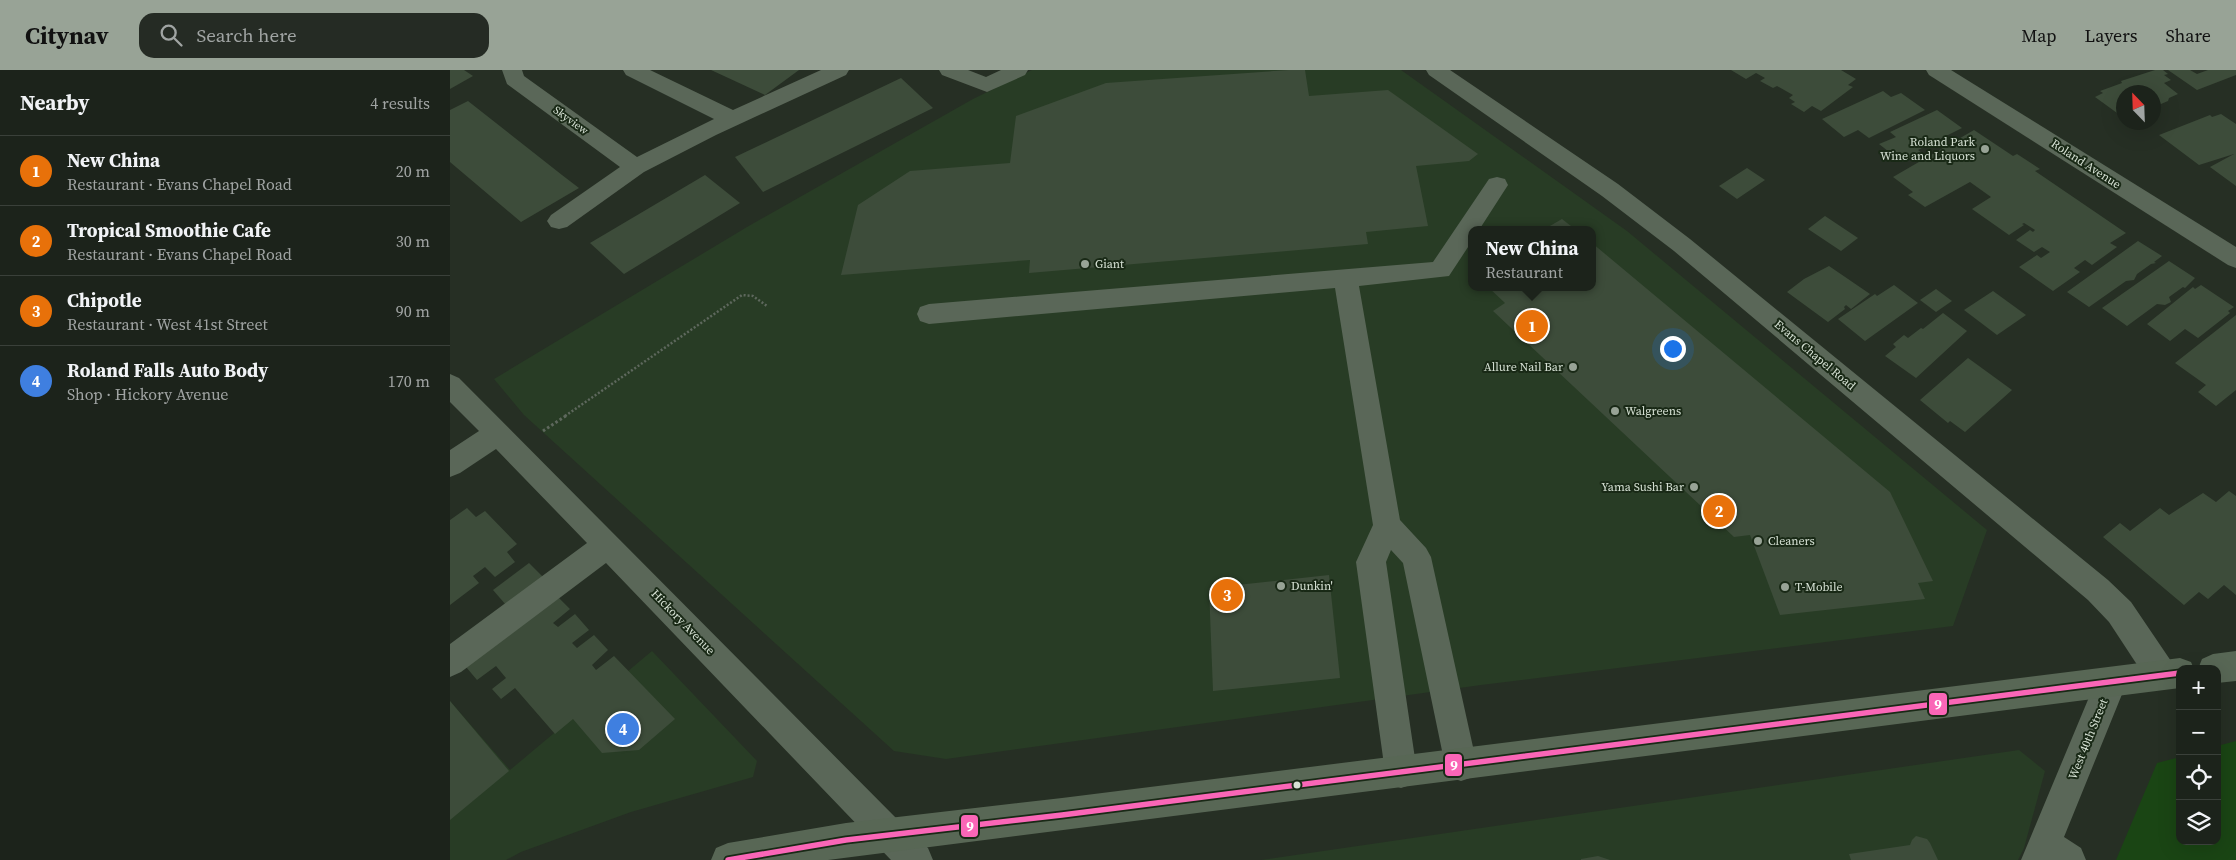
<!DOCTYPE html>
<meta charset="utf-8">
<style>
:root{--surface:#1c231b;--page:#252b24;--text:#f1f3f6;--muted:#a0a4a3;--line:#3a403a;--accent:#98a396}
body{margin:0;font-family:"Source Serif 4",serif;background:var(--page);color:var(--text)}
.controls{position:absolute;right:15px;bottom:15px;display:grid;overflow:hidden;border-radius:10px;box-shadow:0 5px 20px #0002}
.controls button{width:45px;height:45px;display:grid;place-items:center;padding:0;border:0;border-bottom:1px solid var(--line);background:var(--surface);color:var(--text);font:25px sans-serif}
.compass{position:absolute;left:1666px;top:15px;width:45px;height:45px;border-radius:50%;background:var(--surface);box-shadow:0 5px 20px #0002;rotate:337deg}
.you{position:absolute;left:1222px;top:278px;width:18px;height:18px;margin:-12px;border:4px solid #fff;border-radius:50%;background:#1a73e8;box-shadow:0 0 0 8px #1a73e833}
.badge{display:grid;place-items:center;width:32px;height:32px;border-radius:50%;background:var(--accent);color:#fff;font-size:16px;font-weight:700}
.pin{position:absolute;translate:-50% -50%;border:2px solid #fff;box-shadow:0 1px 5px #0006}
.popup{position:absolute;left:1018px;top:156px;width:128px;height:65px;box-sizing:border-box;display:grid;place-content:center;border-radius:10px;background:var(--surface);filter:drop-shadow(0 1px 4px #0005);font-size:16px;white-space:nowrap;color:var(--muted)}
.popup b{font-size:19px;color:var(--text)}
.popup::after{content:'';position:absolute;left:50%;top:100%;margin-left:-10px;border:10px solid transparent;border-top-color:var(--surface)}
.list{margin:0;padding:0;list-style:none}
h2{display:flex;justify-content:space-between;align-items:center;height:65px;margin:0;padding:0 20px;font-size:21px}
h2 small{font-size:16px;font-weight:400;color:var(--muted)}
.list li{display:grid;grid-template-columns:32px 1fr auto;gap:15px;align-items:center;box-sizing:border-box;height:70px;padding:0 20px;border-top:1px solid var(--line)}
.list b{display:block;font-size:19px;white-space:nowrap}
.list p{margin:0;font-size:16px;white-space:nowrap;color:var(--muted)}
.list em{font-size:16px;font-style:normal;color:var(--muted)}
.icon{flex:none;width:28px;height:28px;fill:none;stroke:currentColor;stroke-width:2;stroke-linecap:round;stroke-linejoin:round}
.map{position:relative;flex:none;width:1786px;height:790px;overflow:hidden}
header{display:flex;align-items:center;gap:30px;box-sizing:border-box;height:70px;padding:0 25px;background:var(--accent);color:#111}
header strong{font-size:24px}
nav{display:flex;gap:28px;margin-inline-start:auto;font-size:18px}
.search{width:350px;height:45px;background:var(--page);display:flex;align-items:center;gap:12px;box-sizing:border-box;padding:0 18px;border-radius:15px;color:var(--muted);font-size:19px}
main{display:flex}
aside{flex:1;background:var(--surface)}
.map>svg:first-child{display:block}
.built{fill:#283c25;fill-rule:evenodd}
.green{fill:#1a4514}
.building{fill:#3d4c3a}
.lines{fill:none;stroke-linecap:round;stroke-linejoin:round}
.path-far1{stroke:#5e685d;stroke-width:2.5;stroke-dasharray:2 2;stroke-linecap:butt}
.path{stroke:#5e685d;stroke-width:3;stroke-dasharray:2.5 2.5;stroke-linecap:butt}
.minor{fill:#5a6758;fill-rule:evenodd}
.major{fill:#586755;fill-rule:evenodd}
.bus-1-casing{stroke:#192916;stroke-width:9}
.bus-1{stroke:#fa66b7;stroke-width:5.5}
.poi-dot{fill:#98a396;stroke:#192916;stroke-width:2}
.bus-dot{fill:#d6e1d4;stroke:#192916;stroke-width:2}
.labels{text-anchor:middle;stroke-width:4;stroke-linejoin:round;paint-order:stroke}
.far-street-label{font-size:11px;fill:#d6e1d4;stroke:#192916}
.poi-label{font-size:12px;fill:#d6e1d4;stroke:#192916;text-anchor:start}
.street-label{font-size:12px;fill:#d6e1d4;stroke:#192916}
.line-badge{stroke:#192916;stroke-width:2}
.badge-label{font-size:14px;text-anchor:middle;font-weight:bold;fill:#fff}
</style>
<header>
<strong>Citynav</strong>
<div class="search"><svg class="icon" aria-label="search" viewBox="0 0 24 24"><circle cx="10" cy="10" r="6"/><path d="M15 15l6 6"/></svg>Search here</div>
<nav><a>Map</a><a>Layers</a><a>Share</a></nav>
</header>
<main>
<aside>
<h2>Nearby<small>4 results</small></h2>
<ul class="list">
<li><span class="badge" style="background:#e8710a">1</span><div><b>New China</b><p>Restaurant · Evans Chapel Road</p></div><em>20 m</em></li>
<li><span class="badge" style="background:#e8710a">2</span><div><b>Tropical Smoothie Cafe</b><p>Restaurant · Evans Chapel Road</p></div><em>30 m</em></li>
<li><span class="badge" style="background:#e8710a">3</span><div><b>Chipotle</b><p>Restaurant · West 41st Street</p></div><em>90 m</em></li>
<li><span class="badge" style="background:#3f7fe0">4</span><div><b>Roland Falls Auto Body</b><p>Shop · Hickory Avenue</p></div><em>170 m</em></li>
</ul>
</aside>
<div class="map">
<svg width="1786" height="790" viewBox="0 0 1786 790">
<rect width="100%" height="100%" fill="#262f24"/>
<!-- built -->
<g class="built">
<path d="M582 0H951L1177 161 1537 460 1503 556 1031 615 496 689 444 681 74 345 44 309 297 157 523 29ZM1022 160H1142V217H1022Z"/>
<polygon points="202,581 307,691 303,707 181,742 71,782 56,790 0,790 0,631 60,700"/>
<polygon points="1569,680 1595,701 1574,778 1568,790 811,790"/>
</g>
<!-- green -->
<polygon class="green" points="1786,671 1786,790 1666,790 1707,693 1730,687 1730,771 1767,771 1767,676"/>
<!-- building -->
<g class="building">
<polygon points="0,0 14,0 23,6 0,19"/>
<polygon points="261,0 349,0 315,25"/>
<polygon points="839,0 855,0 859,26 938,20 1028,84 1019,91 966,96 978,156 916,162 918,174 579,203 580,190 391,205 408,135 460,101 560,93 566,46 656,13"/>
<polygon points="1281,0 1391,0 1406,9 1398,15 1403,17 1371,41 1362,36 1354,42 1341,34 1345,32 1339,28 1343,25 1327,16 1323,18 1310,11 1315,8 1306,3 1296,9"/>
<polygon points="1705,0 1713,0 1718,4 1714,5 1721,10 1714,13 1728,24 1719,28 1718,31 1711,34 1707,33 1709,35 1704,37 1704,22 1674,22 1674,48 1645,27 1653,23 1650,21 1672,13 1671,11"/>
<polygon points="1718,0 1740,0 1747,4 1758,0 1786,0 1786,5 1747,20"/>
<polygon points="451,8 483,38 313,122 285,87"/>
<polygon points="1433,21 1441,27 1451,23 1475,40 1419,68 1408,60 1394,67 1372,49"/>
<polygon points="18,31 112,105 129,118 71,152 0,92 0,40"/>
<polygon points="1487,40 1512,58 1468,80 1472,83 1452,92 1429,74 1446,67 1440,62"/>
<polygon points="1771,44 1786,54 1786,116 1760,97 1784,84 1749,95 1709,65 1760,45 1762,47"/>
<polygon points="1524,60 1563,86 1567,84 1590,99 1585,101 1676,163 1660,173 1667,177 1642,195 1635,190 1624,198 1630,202 1603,221 1569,197 1587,185 1591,188 1600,182 1592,177 1584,182 1566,170 1580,160 1583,162 1585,160 1574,153 1572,154 1574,155 1559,165 1522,139 1541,127 1520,112 1475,137 1458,125 1463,122 1443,107"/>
<polygon points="1297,98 1315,110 1287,129 1269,116"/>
<polygon points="255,105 290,133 174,204 140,173"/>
<polygon points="1375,146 1408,168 1391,181 1358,159"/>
<polygon points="1112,149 1126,160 1093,160"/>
<polygon points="1688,171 1712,186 1704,192 1706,193 1701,194 1687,204 1684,210 1676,211 1639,237 1617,222"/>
<polygon points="1142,173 1440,422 1483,511 1468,513 1475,529 1330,545 1300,465 1284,467 1043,241 1055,233 1038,217 1142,217"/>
<polygon points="1719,191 1745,208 1735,218 1733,217 1719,227 1721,232 1715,235 1707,234 1677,256 1652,238"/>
<polygon points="1379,196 1420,224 1401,239 1396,235 1394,237 1395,239 1378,252 1337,222 1354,209"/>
<polygon points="1444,215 1468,233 1415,271 1388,249 1425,224 1427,226"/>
<polygon points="1751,215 1784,237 1778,241 1780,243 1748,268 1735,259 1720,271 1697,254 1743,217 1745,219"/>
<polygon points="1486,219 1502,231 1486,242 1470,230"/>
<polygon points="1543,221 1576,245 1547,265 1514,240"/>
<polygon points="1493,243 1517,261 1466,308 1435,286 1446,277 1443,274 1454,265 1458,268 1471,258 1473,259"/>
<polygon points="1786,245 1786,320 1766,336 1748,322 1756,315 1725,293"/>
<polygon points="1518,288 1562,320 1515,362 1500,351 1498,353 1470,330"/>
<polygon points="1779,421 1786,426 1786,525 1774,515 1758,529 1749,522 1734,535 1653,467 1670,453 1680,461 1710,438 1719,445 1753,423 1766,432"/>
<polygon points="17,438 26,447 35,441 67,474 57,482 65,492 45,507 35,497 23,506 29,513 0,535 0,450"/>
<polygon points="79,493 93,507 56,535 43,520"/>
<polygon points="879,505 890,608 763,621 759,518"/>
<polygon points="109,528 120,539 103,553 108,557 125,544 139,560 122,573 127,578 144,565 158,580 142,595 146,600 164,586 225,649 189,680 152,683 123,649 105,664 65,618 51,629 42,619 56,608 46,596 27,610 11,591"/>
<polygon points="0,631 59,701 0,750"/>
<polygon points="1466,766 1477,769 1480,773 1488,790 1401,790 1399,784 1460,775 1462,770"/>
<polygon points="1148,786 1160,790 1131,790 1131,789"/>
</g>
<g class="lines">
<!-- path-far1 -->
<polyline class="path-far1" points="115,346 292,225 303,226 317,236"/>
<!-- path -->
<polyline class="path" points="93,361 117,345"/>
<!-- minor -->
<g class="minor">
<polygon points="52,0 72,0 74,6 187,87 264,49 176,5 173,0 200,0 283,40 371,0 399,0 396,5 266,65 194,102 117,157 109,159 101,157 97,151 101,145 170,97 57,14"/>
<polygon points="489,0 518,0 536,7 551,0 578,0 575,5 537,22 492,5"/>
<polygon points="976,0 1000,0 1168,114 1240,169 1658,510 1681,532 1723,594 1728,605 1723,616 1712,620 1701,616 1659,552 1638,530 1224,181 1152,126 979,5"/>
<polygon points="1476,0 1501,0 1786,177 1786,198 1778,195 1479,5"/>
<polygon points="1047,107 1055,109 1058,115 1029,160 1022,160 1022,171 999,206 909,216 950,450 976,478 981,487 1027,695 1023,707 1011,711 999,707 995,695 953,493 941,480 936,492 967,702 963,714 951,718 939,714 935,702 906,492 923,455 885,218 479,254 470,251 467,244 470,237 479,234 983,192 1039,109"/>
<polygon points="0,304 9,308 450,752 478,778 483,790 441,790 156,493 11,602 0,607 0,574 137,473 46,379 10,403 0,407 0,380 29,361 0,332"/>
<polygon points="1661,597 1672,601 1677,612 1614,767 1631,778 1636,790 1571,790 1650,601"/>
</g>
<!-- major -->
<g class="major">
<polygon points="1786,581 1786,611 1767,613 1767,599 1748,599 1752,589 1763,584"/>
<polygon points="1730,588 1741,592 1744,599 1730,599 1730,618 378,790 261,790 266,778 278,773 396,753 612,728"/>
</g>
<!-- bus-1 casing -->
<g class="bus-1-casing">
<polyline id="bus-1" points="278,790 396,770 612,745 1730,603"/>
</g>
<!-- bus-1 -->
<use href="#bus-1" class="bus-1"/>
</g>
<!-- markers -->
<g class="poi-dot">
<circle cx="1535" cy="79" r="5"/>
<circle cx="635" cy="194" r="5"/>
<circle cx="1123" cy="297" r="5"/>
<circle cx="1165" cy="341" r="5"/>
<circle cx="1244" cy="417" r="5"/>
<circle cx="1308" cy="471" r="5"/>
<circle cx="831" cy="516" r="5"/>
<circle cx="1335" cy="517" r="5"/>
</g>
<circle class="bus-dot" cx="847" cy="715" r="4.5"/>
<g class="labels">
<!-- far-street labels -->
<g class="far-street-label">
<text transform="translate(121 50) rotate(36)" y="4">Skyview</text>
</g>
<!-- poi labels -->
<g class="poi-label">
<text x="1525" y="76" text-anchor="end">Roland Park<tspan x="1525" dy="14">Wine and Liquors</tspan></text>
<text x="645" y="198">Giant</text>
<text x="1113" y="301" text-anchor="end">Allure Nail Bar</text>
<text x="1175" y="345">Walgreens</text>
<text x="1234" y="421" text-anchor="end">Yama Sushi Bar</text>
<text x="1318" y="475">Cleaners</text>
<text x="841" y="520">Dunkin'</text>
<text x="1345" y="521">T-Mobile</text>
</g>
<!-- street labels -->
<g class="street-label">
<text transform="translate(1636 94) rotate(33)" y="4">Roland Avenue</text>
<text transform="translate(1365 285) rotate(40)" y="4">Evans Chapel Road</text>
<text transform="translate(233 552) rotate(46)" y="4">Hickory Avenue</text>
<text transform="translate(1638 669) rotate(-68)" y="4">West 40th Street</text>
</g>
</g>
<g class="line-badge">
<rect x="1478" y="622" width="20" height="24" rx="5" fill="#fa66b7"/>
<rect x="994" y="683" width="19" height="24" rx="5" fill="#fa66b7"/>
<rect x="510" y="744" width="19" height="24" rx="5" fill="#fa66b7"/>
</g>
<g class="badge-label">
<text x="1488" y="639">9</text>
<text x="1004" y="700">9</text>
<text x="520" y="761">9</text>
</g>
</svg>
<div class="controls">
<button>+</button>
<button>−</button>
<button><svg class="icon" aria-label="locate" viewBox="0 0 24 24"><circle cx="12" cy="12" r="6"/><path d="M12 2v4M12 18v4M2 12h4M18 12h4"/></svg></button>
<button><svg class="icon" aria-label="layers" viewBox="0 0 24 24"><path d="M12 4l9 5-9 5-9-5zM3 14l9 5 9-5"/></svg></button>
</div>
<svg class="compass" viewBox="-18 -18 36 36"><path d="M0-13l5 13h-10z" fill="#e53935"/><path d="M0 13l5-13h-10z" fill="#a0a4a3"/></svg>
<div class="you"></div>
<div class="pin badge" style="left:1082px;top:256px;background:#e8710a">1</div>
<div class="popup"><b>New China</b>Restaurant</div>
<div class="pin badge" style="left:1269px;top:441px;background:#e8710a">2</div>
<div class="pin badge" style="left:777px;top:525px;background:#e8710a">3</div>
<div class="pin badge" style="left:173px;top:659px;background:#3f7fe0">4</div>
</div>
</main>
